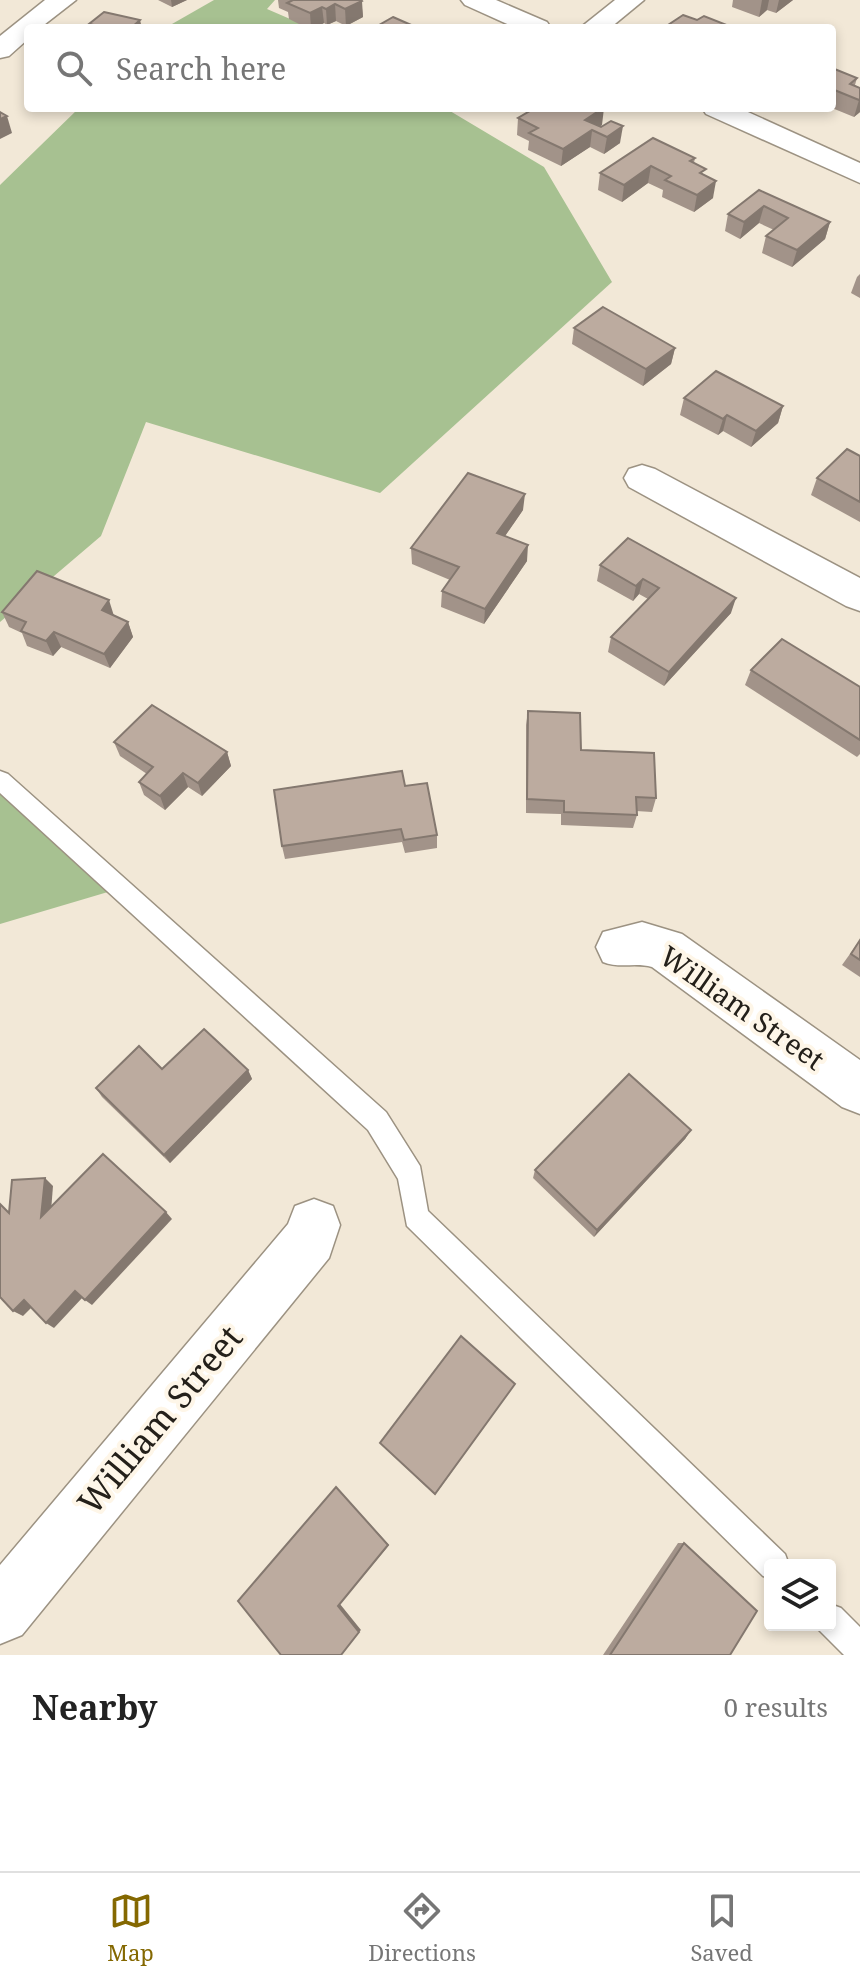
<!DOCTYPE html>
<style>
:root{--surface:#fff;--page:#f2f2f2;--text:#222;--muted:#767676;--line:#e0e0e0;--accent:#846801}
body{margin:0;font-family:"Noto Serif",serif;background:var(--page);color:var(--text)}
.controls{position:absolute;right:24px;bottom:24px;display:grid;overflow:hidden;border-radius:8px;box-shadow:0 4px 12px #0003}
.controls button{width:72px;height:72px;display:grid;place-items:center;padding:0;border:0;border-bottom:2px solid var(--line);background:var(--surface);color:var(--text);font:40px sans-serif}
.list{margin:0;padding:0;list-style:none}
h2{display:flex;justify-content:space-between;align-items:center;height:104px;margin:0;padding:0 32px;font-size:34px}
h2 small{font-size:26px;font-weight:400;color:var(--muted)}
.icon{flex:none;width:44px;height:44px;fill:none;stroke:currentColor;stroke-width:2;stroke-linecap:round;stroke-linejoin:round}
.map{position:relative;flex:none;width:860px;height:1655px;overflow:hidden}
.search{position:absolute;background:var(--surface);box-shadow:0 4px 12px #0003;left:24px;right:24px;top:24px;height:88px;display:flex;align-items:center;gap:20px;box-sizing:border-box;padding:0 28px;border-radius:8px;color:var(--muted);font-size:30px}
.sheet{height:216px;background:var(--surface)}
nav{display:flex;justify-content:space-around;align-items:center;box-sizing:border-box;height:112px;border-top:2px solid var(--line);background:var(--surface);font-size:22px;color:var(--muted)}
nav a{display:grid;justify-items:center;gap:4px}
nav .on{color:var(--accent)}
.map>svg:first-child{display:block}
.green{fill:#a7c191}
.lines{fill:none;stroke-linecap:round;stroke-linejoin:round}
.lane-casing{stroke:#9c9282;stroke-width:3}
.street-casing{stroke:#9c9282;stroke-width:3}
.secondary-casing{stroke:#9c9282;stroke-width:3}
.lane{fill:#fff;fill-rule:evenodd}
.street{fill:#fff;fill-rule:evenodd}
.secondary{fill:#fff;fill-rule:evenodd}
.wall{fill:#a29389}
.shaded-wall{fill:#84786f}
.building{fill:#bcab9f;stroke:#84786f;stroke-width:2}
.labels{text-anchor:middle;stroke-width:8;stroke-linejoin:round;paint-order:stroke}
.street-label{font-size:28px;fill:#24201a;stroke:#fef6e8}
.near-street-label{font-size:34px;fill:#24201a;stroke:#fef6e8}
</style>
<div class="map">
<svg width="860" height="1655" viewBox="0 0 860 1655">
<rect width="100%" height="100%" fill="#f2e8d7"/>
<!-- green -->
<g class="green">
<polygon points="214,0 275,0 267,9 311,28 165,28"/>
<polygon points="79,108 445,108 544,167 612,282 380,493 146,422 101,536 0,622 0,185"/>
<polygon points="0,786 118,889 0,924"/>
</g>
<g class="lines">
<!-- lane casing -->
<g class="lane-casing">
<g id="lane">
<polygon points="0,771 8,774 386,1112 420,1166 428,1211 785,1554 789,1565 770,1565 770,1578 763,1576 407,1226 398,1179 368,1130 0,793"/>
<polygon points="830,1604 841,1608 860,1627 860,1655 844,1655 819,1630 817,1625 830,1625"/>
</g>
</g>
<!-- street casing -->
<g class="street-casing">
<g id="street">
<polygon points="45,0 76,0 40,28 28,28 28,39 9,56 0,58 0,36"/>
<polygon points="615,0 644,0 610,28 580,28"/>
<polygon points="642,465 655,469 860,578 860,611 846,606 629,487 624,478 629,469"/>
<path d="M642 922 682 934 860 1060V1114L842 1107 652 967C635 962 620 969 603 962L596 947 603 932Z"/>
<polygon points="314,1199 333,1206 340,1225 329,1258 22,1635 0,1644 0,1565 288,1224 295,1206"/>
</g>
</g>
<!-- secondary casing -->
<g class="secondary-casing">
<g id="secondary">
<polygon points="461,0 496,0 547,22 551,28 516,28 465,5"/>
<polygon points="702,108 739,108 860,163 860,183 706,114"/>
</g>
</g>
<!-- lane -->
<use href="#lane" class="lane"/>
<!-- street -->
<use href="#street" class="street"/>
<!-- secondary -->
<use href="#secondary" class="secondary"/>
</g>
<!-- wall -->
<g class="wall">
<polygon points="158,0 187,0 172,7"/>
<polygon points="278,0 361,0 363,17 346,26 336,21 327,25 324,23 315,28 307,28 289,19 288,12 279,8"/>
<polygon points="733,0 793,0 776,13 767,10 759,17 732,7"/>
<polygon points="832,68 857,78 855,85 860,88 860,112 854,117 832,108"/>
<polygon points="518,118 602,125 599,127 620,143 604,154 590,147 561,166 528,150 529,141 517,135"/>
<polygon points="695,158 694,163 705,176 713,198 694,212 662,197 663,190 648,183 622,202 598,190 600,173"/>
<polygon points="759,190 830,222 825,239 792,267 762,253 766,236 774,230 759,223 740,239 725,231 728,214"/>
<polygon points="860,274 860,298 851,293 857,277"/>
<polygon points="574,328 675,348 671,364 643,386 572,344"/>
<polygon points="684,398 783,406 778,423 751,447 723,431 718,435 680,415"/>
<polygon points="860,456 860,522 811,495 817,478"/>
<polygon points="523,510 505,536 527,561 484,624 441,607 442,591 450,580 412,564 411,548"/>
<polygon points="628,538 731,613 664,686 608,652 611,637 648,599 639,594 633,601 597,581 600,565"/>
<polygon points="2,612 114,616 128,622 133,637 110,668 61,647 53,656 27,646 22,633 9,627"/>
<polygon points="751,670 860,687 860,754 857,757 745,685"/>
<polygon points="528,711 581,750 656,798 652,812 636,811 637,815 633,828 561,825 561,814 526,813 526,725"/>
<polygon points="114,742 227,752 231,766 202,796 188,787 165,810 144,795 139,782 147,774 120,756"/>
<polygon points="405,786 437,835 437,848 405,853 402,842 285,859 282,846"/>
<polygon points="860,940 860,977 842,965"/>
<polygon points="162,1069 248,1070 252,1079 170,1163 102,1097 96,1088"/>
<polygon points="691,1130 685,1139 594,1237 533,1178 535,1170"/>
<polygon points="513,1387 435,1495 380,1443"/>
<polygon points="678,1543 684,1543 730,1655 603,1655"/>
</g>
<!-- shaded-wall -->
<g class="shaded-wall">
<polygon points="171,0 187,0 172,7"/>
<polygon points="762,0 769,0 767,10 759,17"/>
<polygon points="779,0 793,0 776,13"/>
<polygon points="362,1 363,17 346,26 345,9"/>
<polygon points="335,4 336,21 327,25 326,9"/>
<polygon points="322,7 324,23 315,28 311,28 310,13"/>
<polygon points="140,20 142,28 131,28"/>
<polygon points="860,99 860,112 854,117 859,100"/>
<polygon points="604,108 602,125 592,131 590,147 561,166 563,149 585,120"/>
<polygon points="7,116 12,133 0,139 0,119"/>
<polygon points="623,126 620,143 604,154 607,137"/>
<polygon points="651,166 648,183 622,202 624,185"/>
<polygon points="716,181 713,198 694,212 697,195"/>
<polygon points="764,206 759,223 740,239 744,222"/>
<polygon points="830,222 825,239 792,267 797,250"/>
<polygon points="675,348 671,364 643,386 646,369"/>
<polygon points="783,406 778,423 751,447 756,431"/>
<polygon points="727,415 723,431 718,435 723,419"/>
<polygon points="525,494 523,510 496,549 497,533"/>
<polygon points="528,545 527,561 484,624 485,609"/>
<polygon points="643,579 639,594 633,601 636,586"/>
<polygon points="736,598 731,613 664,686 669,672"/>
<polygon points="109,600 114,616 102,610"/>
<polygon points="128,622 133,637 110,668 104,654"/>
<polygon points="54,632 61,647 53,656 46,641"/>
<polygon points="227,752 231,766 202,796 198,783"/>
<polygon points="183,773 188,787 165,810 160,796"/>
<polygon points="248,1070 252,1079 170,1163 164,1155"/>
<polygon points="691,1130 685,1139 594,1237 597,1230"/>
<polygon points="45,1178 53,1186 50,1224 41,1217"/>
<polygon points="166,1212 172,1219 92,1305 85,1300"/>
<polygon points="75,1291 83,1297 54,1328 46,1323"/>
<polygon points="24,1300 33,1306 23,1316 13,1311"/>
<polygon points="336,1487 389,1545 340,1604 361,1630 359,1632 338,1606"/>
</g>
<!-- building -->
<g class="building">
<polygon points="293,0 361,0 362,1 345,9 335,4 326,9 322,7 310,13 287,3"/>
<polygon points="104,12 140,20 131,28 90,28 94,25 89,24"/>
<polygon points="683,15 697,20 704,16 734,28 676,28 668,25"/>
<polygon points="393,17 418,28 385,28 387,27 381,24"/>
<polygon points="832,68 857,78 850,84 860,88 860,99 859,100 832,89"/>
<polygon points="535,108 603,108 585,120 601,127 611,121 623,126 607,137 592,130 563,149 529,133 538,128 518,118"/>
<polygon points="0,112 7,116 0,119"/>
<polygon points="653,138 695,158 690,161 706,169 700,173 716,181 697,195 665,180 671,176 651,166 624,185 600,173"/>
<polygon points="759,190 830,222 797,250 766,236 788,218 764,206 744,222 728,214"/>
<polygon points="603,307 675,348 646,369 574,328"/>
<polygon points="716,371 783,406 756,431 727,415 723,419 684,398"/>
<polygon points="847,449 860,456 860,502 817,478"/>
<polygon points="468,473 525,494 497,533 528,545 485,609 442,591 459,567 411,548"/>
<polygon points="628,538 736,598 669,672 611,637 659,588 643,579 636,586 600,565"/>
<polygon points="37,571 109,600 102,610 128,622 104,654 54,632 46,641 21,631 26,622 2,612"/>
<polygon points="782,639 860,687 860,740 751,670"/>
<polygon points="152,705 227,752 198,783 183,773 160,796 139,782 153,767 114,742"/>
<polygon points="528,711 580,713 581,750 654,753 656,798 636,797 637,815 564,812 564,801 527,799"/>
<polygon points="402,771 405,786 427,783 437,835 404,840 401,829 282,846 274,790"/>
<polygon points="860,940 860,960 851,954"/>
<polygon points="204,1029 248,1070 164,1155 96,1088 139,1046 162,1069"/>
<polygon points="629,1074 691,1130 597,1230 535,1170"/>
<polygon points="103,1154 166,1212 85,1300 75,1291 46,1323 24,1300 13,1311 0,1297 0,1204 9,1213 12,1180 45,1178 41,1217"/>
<polygon points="461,1336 515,1384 435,1494 380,1443"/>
<polygon points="336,1487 388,1545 338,1606 359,1632 341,1655 281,1655 238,1601"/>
<polygon points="684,1543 757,1611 730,1655 610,1655"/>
</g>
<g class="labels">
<!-- street labels -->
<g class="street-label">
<text transform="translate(742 1008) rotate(35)" y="10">William Street</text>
</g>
<!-- near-street labels -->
<g class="near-street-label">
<text transform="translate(160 1420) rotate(-50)" y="12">William Street</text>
</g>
</g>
</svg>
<div class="controls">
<button><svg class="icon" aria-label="layers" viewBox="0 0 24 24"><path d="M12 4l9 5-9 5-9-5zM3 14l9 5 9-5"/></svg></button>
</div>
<div class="search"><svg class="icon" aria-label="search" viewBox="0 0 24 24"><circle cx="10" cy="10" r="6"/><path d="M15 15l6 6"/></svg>Search here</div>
</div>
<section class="sheet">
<h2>Nearby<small>0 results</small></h2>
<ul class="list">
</ul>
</section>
<nav>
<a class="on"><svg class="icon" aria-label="map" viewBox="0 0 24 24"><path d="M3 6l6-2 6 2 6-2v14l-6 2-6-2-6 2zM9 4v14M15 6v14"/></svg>Map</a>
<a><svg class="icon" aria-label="directions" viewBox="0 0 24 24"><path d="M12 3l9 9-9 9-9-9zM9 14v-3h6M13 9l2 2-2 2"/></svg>Directions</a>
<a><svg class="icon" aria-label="saved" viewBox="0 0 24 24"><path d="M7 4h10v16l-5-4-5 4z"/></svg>Saved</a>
</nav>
